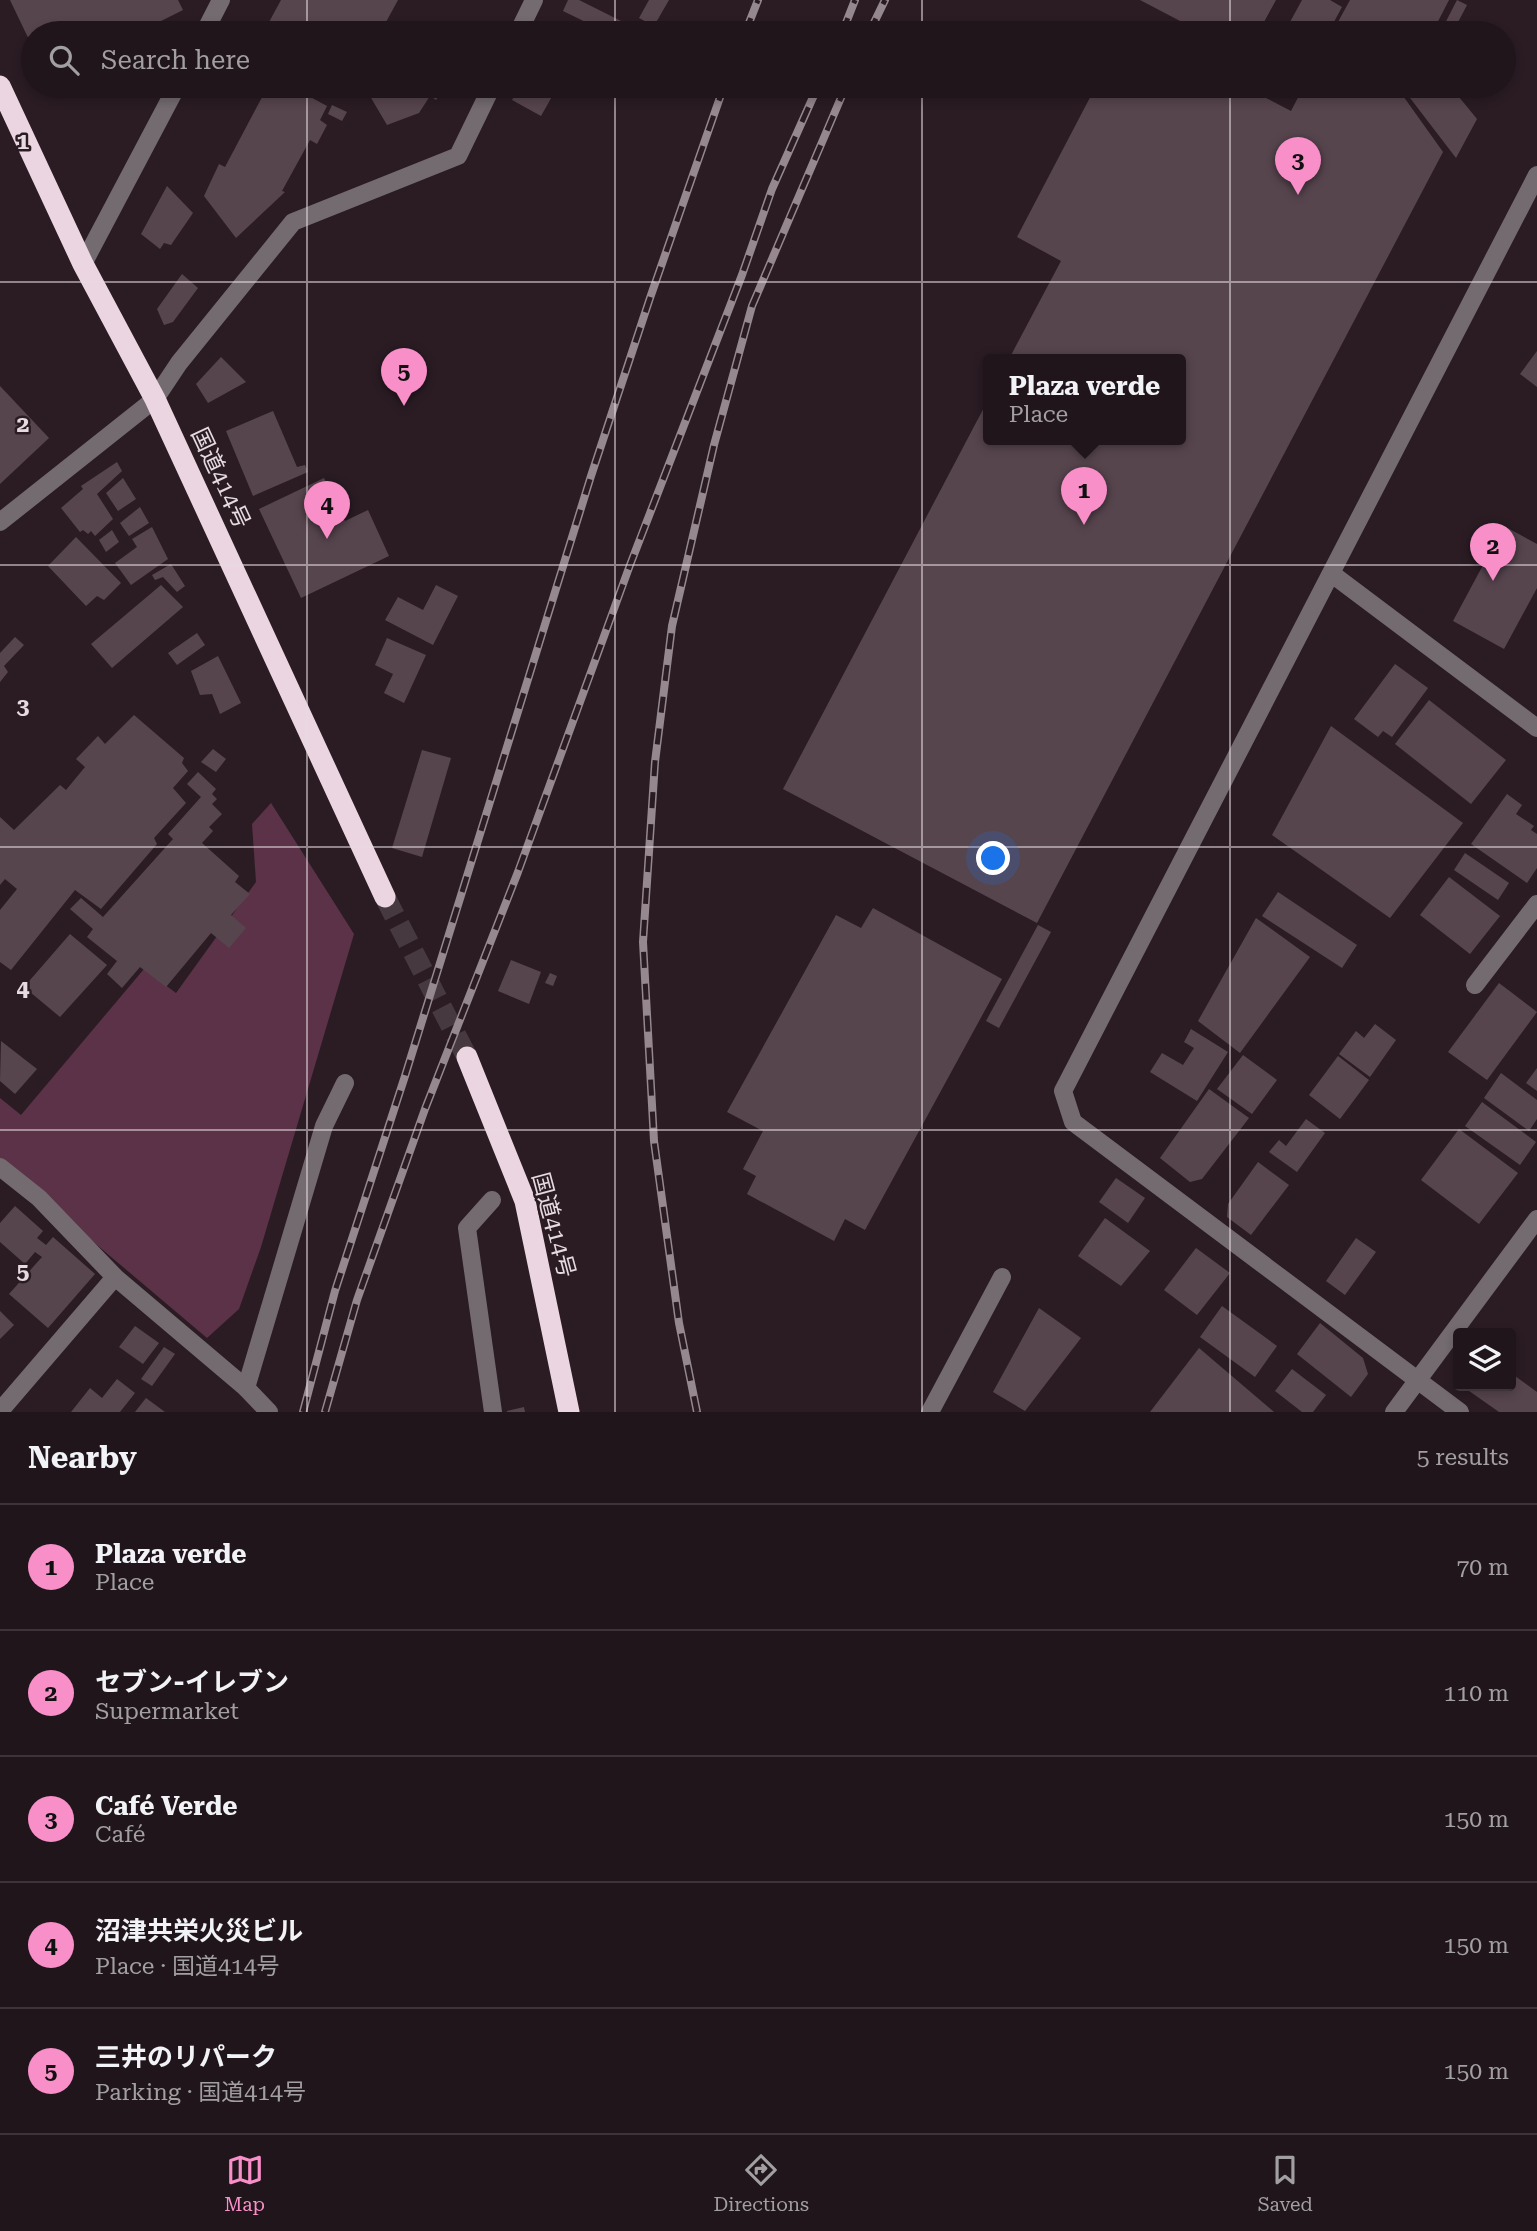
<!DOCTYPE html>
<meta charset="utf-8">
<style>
:root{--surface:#20151b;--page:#281e24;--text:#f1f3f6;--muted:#a29fa3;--line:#3d343a;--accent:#f98fc9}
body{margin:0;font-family:"Roboto Serif","Noto Sans JP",serif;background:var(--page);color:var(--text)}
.controls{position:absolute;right:21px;bottom:21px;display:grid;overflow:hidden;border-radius:7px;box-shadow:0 4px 10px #0003}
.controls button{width:63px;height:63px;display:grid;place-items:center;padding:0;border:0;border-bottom:2px solid var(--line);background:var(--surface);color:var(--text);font:35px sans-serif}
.you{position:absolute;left:994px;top:859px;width:24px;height:24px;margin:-18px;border:5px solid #fff;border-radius:50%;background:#1a73e8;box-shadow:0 0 0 10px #1a73e833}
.badge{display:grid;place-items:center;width:46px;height:46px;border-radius:50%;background:var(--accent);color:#111;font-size:23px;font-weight:700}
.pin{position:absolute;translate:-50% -58px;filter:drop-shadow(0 2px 4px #0008)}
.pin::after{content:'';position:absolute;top:37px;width:24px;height:21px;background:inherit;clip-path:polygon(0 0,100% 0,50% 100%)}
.popup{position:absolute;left:983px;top:354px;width:203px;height:91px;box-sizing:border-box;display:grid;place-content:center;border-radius:7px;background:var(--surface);filter:drop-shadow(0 2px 5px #0005);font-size:23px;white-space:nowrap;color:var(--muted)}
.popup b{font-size:26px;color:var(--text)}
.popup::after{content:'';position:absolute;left:50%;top:100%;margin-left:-14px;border:14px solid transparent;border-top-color:var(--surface)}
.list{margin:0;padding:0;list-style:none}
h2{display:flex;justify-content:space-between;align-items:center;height:91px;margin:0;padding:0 28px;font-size:30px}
h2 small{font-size:23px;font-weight:400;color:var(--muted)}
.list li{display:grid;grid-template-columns:46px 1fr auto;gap:21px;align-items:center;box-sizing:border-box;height:126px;padding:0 28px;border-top:2px solid var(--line)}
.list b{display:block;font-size:26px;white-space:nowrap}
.list p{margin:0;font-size:23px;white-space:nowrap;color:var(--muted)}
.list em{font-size:23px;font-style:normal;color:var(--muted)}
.icon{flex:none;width:38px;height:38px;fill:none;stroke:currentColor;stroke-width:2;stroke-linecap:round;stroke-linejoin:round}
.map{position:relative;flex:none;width:1537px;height:1412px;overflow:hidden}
.search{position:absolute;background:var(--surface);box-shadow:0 4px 10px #0003;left:21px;right:21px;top:21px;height:77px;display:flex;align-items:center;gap:18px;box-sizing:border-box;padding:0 24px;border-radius:38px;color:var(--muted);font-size:26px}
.sheet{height:721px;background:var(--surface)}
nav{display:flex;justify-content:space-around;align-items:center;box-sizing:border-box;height:98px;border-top:2px solid var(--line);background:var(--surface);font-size:19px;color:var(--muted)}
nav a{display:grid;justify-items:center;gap:4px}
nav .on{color:var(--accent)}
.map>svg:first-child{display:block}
.green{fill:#5b3248}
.building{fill:#57454e}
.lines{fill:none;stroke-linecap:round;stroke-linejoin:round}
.highway-tunnel{stroke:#473940;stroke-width:21;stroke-dasharray:21 10;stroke-linecap:butt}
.minor{stroke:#746b70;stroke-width:18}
.highway{stroke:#ebd5e0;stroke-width:21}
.rail-casing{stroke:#95888f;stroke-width:8}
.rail{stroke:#2b1c24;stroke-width:5;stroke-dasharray:16;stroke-linecap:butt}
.grid{fill:none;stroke:#e6dbe0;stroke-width:2;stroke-opacity:0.55}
.labels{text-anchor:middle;stroke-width:5;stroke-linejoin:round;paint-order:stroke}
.street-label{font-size:23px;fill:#e6dbe0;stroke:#2b1c24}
.grid-label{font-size:23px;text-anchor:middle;font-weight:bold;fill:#e6dbe0;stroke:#2b1c24;stroke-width:5;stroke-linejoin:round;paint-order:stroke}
</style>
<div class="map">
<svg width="1537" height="1412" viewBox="0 0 1537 1412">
<rect width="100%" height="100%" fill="#2b1c24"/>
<!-- green -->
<polygon class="green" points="271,803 354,934 261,1247 239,1309 207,1338 0,1163 0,1098 21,1115 144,969 176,993 256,882 252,824"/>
<!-- building -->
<g class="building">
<polygon points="10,0 178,0 183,10 137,33 33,33 33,48"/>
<polygon points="281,0 398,0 380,33 285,33 268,24"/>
<polygon points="568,0 579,0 645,33 608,33 563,11"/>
<polygon points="649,0 669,0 654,26 639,18"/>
<polygon points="1140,0 1276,0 1258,33 1235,23 1229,33 1203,33"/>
<polygon points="1302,0 1330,0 1342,7 1328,33 1284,33"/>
<polygon points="1350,0 1449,0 1432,33 1332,33"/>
<polygon points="1457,0 1467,5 1455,28 1465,33 1440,33"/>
<polygon points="551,21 575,33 545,33"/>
<polygon points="1128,25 1144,33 1124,33"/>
<polygon points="268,86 290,86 327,106 320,120 327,125 317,144 310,140 282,191 285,192 236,238 204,196 219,164 225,167"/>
<polygon points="370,86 446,86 436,100 430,96 419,113 387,125 367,91"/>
<polygon points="520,86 558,86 541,116 512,100"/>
<polygon points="1096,86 1243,86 1291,111 1304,86 1405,86 1401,93 1443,152 1037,923 783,789 988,400 988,439 1180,439 1180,359 1009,359 1061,261 1017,237"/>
<polygon points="1282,86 1300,86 1296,93"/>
<polygon points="1412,86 1450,86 1477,119 1456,158 1407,94"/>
<polygon points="332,105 347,112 342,121 328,114"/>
<polygon points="167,186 193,213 171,245 164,243 160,249 141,234"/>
<polygon points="182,274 198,288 173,322 164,325 157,309"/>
<polygon points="1537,351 1537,387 1520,374"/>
<polygon points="221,357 246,382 208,403 196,384"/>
<polygon points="0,386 49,438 0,484"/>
<polygon points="273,411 297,467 305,465 308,472 253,496 226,431"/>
<polygon points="117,462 122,471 97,494 113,519 95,536 91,531 88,534 83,530 80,532 61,508 83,489 81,486"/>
<polygon points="123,478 136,499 118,511 106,493"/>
<polygon points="324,478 345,521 368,510 389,556 301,598 259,509"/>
<polygon points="140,507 149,523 129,536 120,523"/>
<polygon points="1504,526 1537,544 1537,588 1504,649 1453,621"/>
<polygon points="152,527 168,559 131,585 115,563 137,547 132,539"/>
<polygon points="112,530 119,542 106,552 99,540"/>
<polygon points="76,537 121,583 104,600 97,596 86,606 48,566"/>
<polygon points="171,564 185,586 177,592 163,577 155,580 152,575"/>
<polygon points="161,585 183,607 112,668 91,644"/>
<polygon points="436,585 458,596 433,645 385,620 398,597 423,610"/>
<polygon points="197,633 205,645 177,665 168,653"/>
<polygon points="15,637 24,645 4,666 8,672 0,682 0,653"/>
<polygon points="387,638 426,655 404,703 384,693 393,674 375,665"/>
<polygon points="218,656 241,703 220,714 212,694 200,695 191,671"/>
<polygon points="1395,664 1428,688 1392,737 1383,731 1378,737 1354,719"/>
<polygon points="1429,700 1506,760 1471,804 1395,744"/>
<polygon points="134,715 184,758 182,763 188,771 173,788 186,803 154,838 157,844 101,909 75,890 11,970 0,962 0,910 17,889 5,879 0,885 0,817 14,830 60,785 66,790 85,767 76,759 98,736 105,744"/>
<polygon points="1331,726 1463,823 1390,918 1272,835"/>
<polygon points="213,749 226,759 216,772 201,762"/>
<polygon points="422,750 451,758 422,857 392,848"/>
<polygon points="198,772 216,789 212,794 217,799 212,804 222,814 209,827 213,831 202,843 239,876 235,882 250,894 231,915 246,928 229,948 211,933 166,987 140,967 122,988 107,974 117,961 87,937 93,929 70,909 81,898 103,917 173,839 168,834 201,797 187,784"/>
<polygon points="1507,794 1522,805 1516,814 1534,826 1531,830 1537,834 1537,868 1527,883 1471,844"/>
<polygon points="1465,853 1509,883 1498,900 1454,870"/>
<polygon points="1449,877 1500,916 1470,954 1420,915"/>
<polygon points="1278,892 1357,945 1342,968 1262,916"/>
<polygon points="873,908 1002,979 865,1230 845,1219 834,1241 747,1194 756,1176 743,1169 763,1131 727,1112 836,915 861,928"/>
<polygon points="1256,918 1310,957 1240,1053 1198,1021"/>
<polygon points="1038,925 1051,932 999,1028 986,1021"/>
<polygon points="70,934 107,965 60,1017 24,987"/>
<polygon points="511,960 541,972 529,1004 498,991"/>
<polygon points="550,973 557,976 553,986 545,983"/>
<polygon points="1499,983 1537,1012 1487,1080 1448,1052"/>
<polygon points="1375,1024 1396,1040 1370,1077 1339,1054 1356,1031 1364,1038"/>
<polygon points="1191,1029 1228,1052 1197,1101 1150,1072 1162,1053 1183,1065 1194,1048 1184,1042"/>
<polygon points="1,1041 37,1069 15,1094 0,1081"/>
<polygon points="1243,1055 1277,1080 1252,1114 1217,1089"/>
<polygon points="1338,1056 1369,1080 1340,1119 1309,1095"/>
<polygon points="1537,1068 1537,1091 1526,1083"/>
<polygon points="1501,1073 1537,1100 1537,1119 1529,1131 1484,1098"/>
<polygon points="1209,1089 1249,1118 1202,1179 1190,1182 1160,1158"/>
<polygon points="1482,1102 1536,1142 1520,1165 1465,1126"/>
<polygon points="1306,1119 1325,1133 1297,1172 1269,1152 1279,1140 1286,1146"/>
<polygon points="1459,1129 1518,1173 1479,1224 1421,1180"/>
<polygon points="1258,1162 1289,1185 1251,1235 1227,1217 1228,1204"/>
<polygon points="1116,1178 1145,1198 1128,1223 1099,1202"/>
<polygon points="15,1206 43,1231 37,1238 46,1245 53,1237 95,1274 48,1328 9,1294 42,1257 35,1252 25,1264 0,1242 0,1223"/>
<polygon points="1105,1218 1150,1251 1121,1286 1078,1256"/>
<polygon points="1356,1238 1376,1252 1345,1295 1326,1281"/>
<polygon points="1196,1248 1230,1273 1197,1315 1164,1290"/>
<polygon points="1222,1306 1277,1346 1255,1377 1200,1337"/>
<polygon points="1039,1308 1081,1338 1025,1411 993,1392"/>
<polygon points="0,1311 14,1325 0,1339"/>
<polygon points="1320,1323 1363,1358 1368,1374 1351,1397 1297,1354"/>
<polygon points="135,1326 159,1343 143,1364 119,1347"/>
<polygon points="164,1347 175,1354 152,1386 141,1379"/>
<polygon points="1199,1348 1274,1412 1150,1412"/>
<polygon points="1292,1369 1326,1395 1313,1412 1302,1412 1275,1391"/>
<polygon points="1511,1373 1537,1392 1537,1412 1499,1412 1462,1386 1511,1386"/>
<polygon points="117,1379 135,1393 120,1412 71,1412 90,1388 102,1398"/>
<polygon points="146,1398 165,1412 135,1412"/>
<polygon points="524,1407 525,1412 507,1412 507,1411"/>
</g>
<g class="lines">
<!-- highway-tunnel -->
<polyline class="highway-tunnel" points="385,897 467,1057"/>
<!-- minor -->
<g class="minor">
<polyline points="204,33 221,0"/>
<polyline points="518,33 534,0"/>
<polyline points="83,264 177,86"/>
<polyline points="0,522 155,399 179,363 293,222 458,156 492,86"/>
<polyline points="1332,574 1537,728"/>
<polyline points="1475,985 1537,904"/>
<polyline points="0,1167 39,1198 115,1277 246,1388 269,1412"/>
<polyline points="492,1200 467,1228 493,1412"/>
<polyline points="246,1388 324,1126 345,1083"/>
<polyline points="0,1411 115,1277"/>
<polyline points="930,1412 1002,1277"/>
<polyline points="1394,1412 1537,1219"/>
<polyline points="1460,1412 1073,1122 1063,1091 1537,175"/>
</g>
<!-- highway -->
<g class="highway">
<polyline points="0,86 83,264 155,399 385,897"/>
<polyline points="467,1057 525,1201 569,1412"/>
</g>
<!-- rail casing -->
<g class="rail-casing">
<g id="rail">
<polyline points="745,33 758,0"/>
<polyline points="842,33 855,0"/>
<polyline points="869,33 885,0"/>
<polyline points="303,1412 335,1291 405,1076 591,476 650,298 724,86"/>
<polyline points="325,1412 357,1300 425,1109 518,872 630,565 742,275 772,189 818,86"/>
<polyline points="697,1412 679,1323 654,1141 643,942 655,762 672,626 714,445 752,306 846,86"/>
</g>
</g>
<!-- rail -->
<use href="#rail" class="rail"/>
</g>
<!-- grid -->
<path class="grid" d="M307 0V33M615 0V33M922 0V33M1230 0V33M307 86V1412M615 86V1412M922 86V1412M1230 86V1412M0 282H1537M0 565H1537M0 847H1537M0 1130H1537"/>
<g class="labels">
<!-- street labels -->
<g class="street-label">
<text transform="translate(221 478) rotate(65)" y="8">国道414号</text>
<text transform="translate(554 1225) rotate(75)" y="8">国道414号</text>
</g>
</g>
<g class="grid-label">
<text x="23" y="149">1</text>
<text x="23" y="432">2</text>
<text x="23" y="714">3</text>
<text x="23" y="996">4</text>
<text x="23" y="1279">5</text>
</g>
</svg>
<div class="controls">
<button><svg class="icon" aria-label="layers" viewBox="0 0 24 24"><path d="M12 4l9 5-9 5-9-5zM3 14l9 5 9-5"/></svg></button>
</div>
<div class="you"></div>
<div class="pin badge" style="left:1084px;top:525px">1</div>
<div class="popup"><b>Plaza verde</b>Place</div>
<div class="pin badge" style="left:1493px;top:581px">2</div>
<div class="pin badge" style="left:1298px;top:195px">3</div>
<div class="pin badge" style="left:327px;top:539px">4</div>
<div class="pin badge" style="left:404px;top:406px">5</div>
<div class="search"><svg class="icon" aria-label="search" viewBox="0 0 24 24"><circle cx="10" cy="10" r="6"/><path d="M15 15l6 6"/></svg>Search here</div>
</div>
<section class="sheet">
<h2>Nearby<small>5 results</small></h2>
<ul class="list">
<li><span class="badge">1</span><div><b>Plaza verde</b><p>Place</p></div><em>70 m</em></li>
<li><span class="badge">2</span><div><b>セブン-イレブン</b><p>Supermarket</p></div><em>110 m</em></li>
<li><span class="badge">3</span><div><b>Café Verde</b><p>Café</p></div><em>150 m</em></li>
<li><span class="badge">4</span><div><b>沼津共栄火災ビル</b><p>Place · 国道414号</p></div><em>150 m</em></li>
<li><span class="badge">5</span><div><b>三井のリパーク</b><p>Parking · 国道414号</p></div><em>150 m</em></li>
</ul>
</section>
<nav>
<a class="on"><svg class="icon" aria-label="map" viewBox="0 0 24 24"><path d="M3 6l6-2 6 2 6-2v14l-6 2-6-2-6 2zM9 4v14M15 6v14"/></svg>Map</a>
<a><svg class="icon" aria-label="directions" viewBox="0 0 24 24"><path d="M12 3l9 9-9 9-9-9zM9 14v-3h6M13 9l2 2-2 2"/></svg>Directions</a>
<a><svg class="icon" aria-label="saved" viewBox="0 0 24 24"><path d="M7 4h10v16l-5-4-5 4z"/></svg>Saved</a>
</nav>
